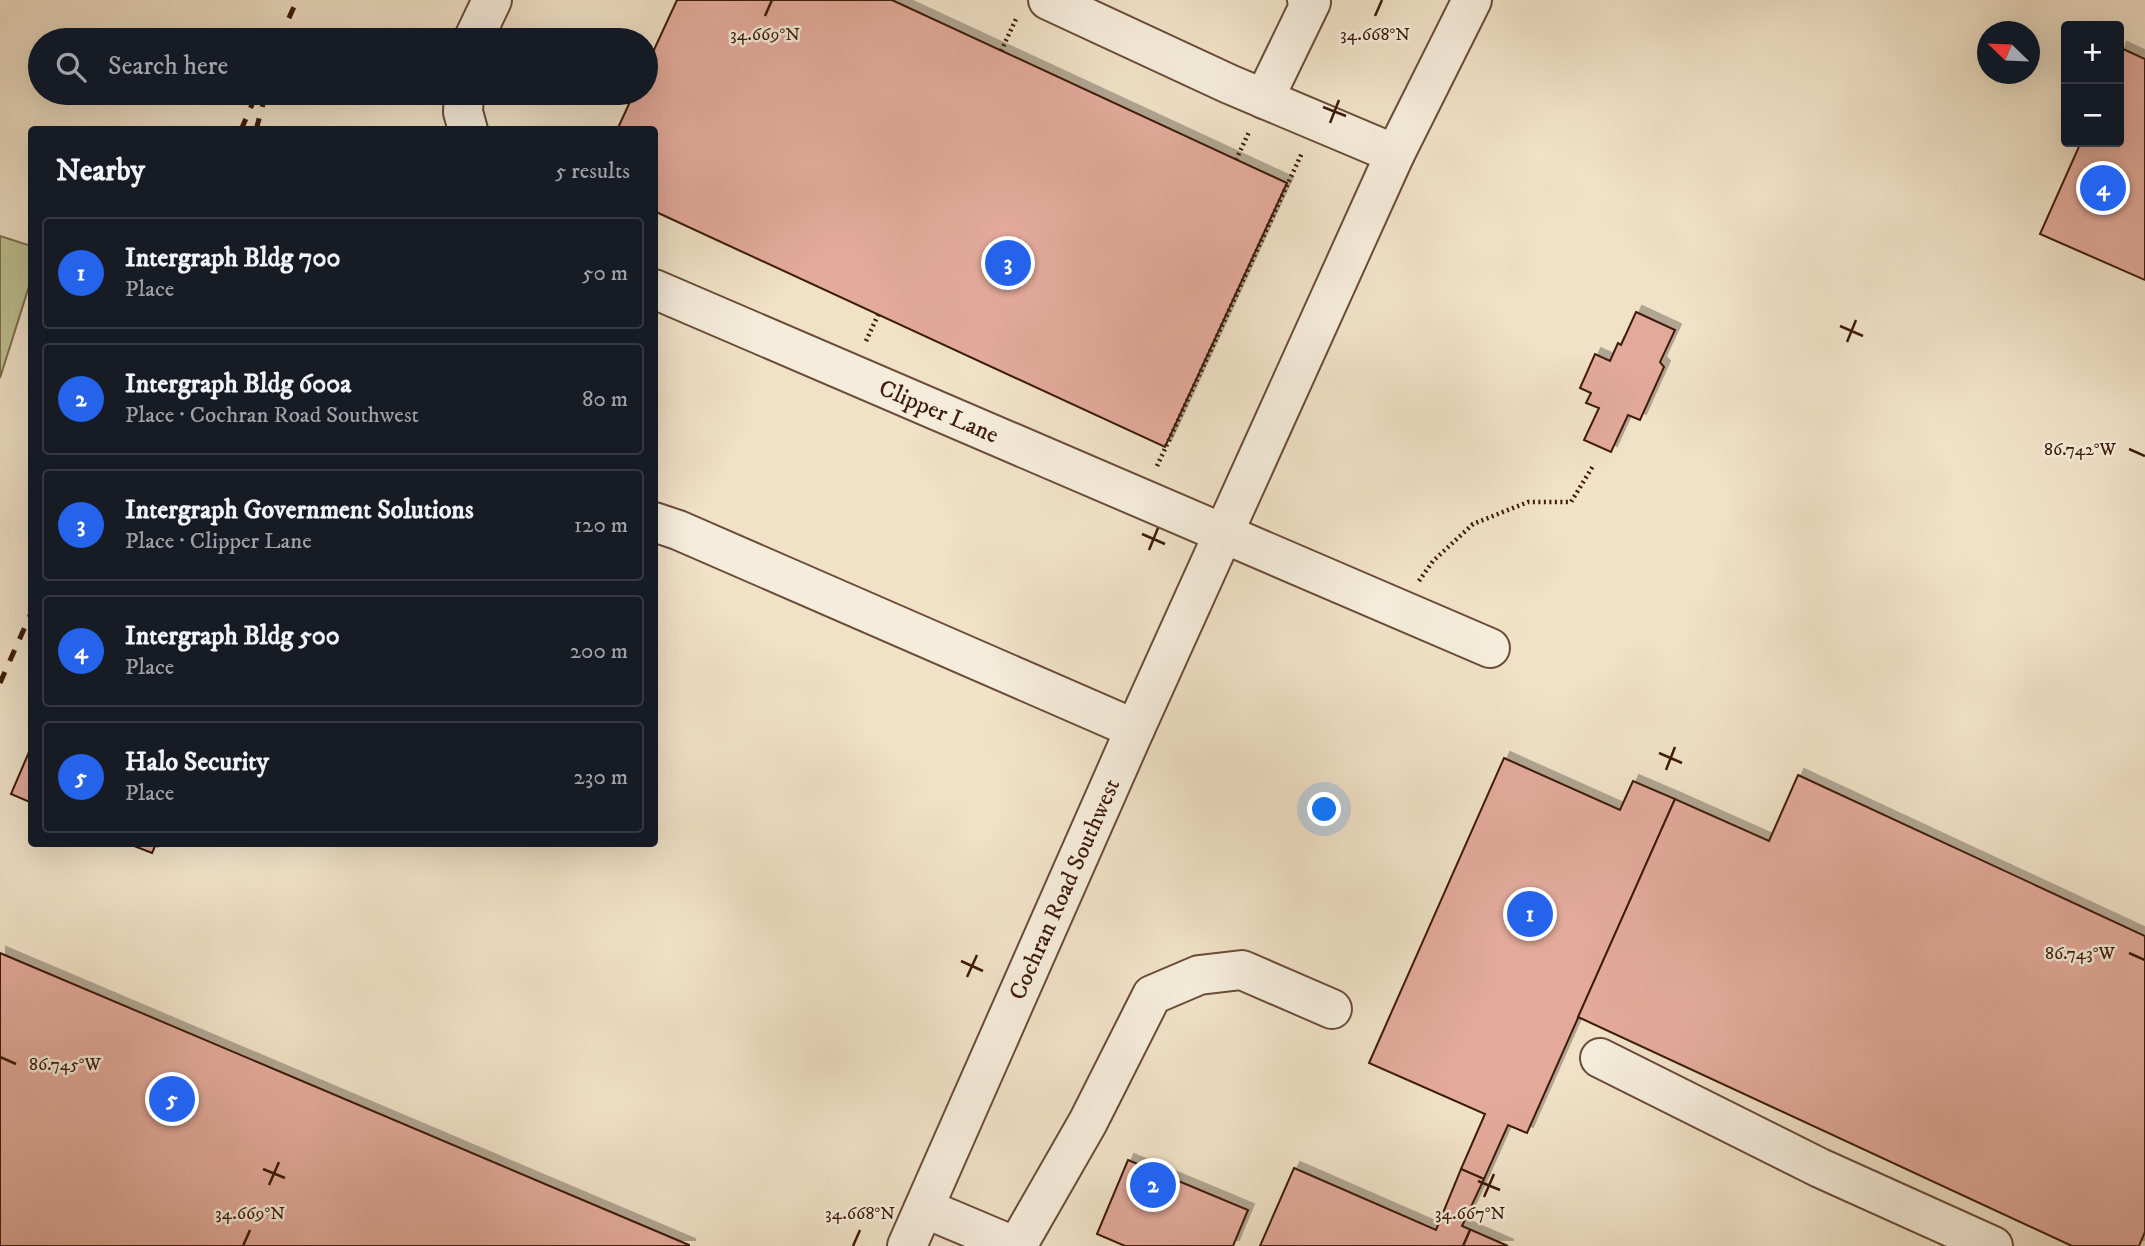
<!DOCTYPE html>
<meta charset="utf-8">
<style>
:root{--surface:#171b24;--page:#20242c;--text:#f1f3f6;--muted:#9ea1a6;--line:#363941;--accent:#2563eb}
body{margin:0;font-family:"IM FELL DW Pica",serif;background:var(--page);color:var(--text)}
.controls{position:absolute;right:21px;top:21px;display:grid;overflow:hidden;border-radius:7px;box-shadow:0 7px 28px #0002}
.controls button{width:63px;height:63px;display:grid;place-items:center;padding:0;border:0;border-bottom:2px solid var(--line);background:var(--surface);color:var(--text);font:35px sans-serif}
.compass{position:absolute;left:1977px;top:21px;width:63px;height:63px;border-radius:50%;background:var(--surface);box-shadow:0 7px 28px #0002;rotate:293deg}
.you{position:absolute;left:1325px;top:810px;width:24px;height:24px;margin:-18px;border:5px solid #fff;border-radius:50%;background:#1a73e8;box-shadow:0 0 0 10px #1a73e833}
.badge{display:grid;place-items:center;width:46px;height:46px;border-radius:50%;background:var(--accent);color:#fff;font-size:23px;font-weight:700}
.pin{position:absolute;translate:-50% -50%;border:4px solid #fff;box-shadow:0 2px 7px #0006}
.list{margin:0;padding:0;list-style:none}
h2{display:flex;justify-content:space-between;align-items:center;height:91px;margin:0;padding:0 28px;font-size:30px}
h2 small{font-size:23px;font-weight:400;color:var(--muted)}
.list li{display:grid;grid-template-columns:46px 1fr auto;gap:21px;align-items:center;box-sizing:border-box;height:112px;margin:0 14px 14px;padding:0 14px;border:2px solid var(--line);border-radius:7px}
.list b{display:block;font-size:26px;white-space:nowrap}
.list p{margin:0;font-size:23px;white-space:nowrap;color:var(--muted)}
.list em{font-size:23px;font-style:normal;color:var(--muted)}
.icon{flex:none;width:38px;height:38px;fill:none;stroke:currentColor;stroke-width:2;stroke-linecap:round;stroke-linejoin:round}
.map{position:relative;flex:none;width:2145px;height:1246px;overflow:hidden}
.search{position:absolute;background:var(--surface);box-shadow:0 7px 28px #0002;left:28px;top:28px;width:630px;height:77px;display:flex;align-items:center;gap:18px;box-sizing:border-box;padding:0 24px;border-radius:38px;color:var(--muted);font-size:26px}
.panel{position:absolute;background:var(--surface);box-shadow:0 7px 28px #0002;left:28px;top:126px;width:630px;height:721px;border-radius:7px}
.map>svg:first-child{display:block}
.green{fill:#bec292;stroke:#7e6e4d;stroke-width:2}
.building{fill:#e3aa9b;stroke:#3d1b08;stroke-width:2;filter:url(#shadow)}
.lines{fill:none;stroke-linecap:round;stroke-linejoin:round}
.minor-casing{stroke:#6a4c38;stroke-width:42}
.path{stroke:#3d1b08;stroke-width:4.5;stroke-dasharray:2 3.5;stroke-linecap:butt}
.minor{stroke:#f5ecdb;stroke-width:38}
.rail{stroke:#3d1b08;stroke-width:5;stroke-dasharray:12 12;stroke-linecap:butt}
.ticks{fill:none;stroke:#3d1b08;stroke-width:2.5}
.labels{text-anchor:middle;stroke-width:5;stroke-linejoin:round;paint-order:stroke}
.street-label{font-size:24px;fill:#3d1b08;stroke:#f5ecdb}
.ticks-label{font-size:18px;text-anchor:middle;fill:#3d1b08;stroke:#f5ecdb;stroke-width:5;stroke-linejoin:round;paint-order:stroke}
</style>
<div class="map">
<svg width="2145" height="1246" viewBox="0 0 2145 1246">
<defs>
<filter id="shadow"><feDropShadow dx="6" dy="-6" stdDeviation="0" flood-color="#0004"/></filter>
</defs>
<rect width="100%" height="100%" fill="#f0e1c7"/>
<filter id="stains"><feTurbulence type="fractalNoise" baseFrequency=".00286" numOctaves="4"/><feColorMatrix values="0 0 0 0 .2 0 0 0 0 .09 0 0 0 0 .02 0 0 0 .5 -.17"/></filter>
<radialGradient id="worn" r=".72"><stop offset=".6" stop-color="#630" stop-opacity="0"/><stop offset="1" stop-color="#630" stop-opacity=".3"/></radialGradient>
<!-- green -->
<polygon class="green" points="0,236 31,246 31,280 0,378"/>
<!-- building -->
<g class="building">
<polygon points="677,0 892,0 1287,183 1165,447 654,211 654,130 617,130 634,93 646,93 646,67"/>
<polygon points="2121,48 2145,59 2145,280 2040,234 2081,142 2119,142 2119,54"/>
<polygon points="1636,312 1675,330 1660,362 1664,367 1640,420 1628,415 1611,452 1584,440 1599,408 1586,403 1591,393 1580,388 1595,354 1610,361 1618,343 1621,345"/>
<polygon points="32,745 32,803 11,794"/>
<polygon points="1504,758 1620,810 1633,781 1675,799 1527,1133 1508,1125 1484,1179 1461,1169 1485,1114 1369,1063"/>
<polygon points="1798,775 2145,936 2145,1232 2139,1246 2072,1246 1578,1017 1675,799 1769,841"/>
<polygon points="129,844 156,844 152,853"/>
<polygon points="0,953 689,1245 689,1246 0,1246"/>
<polygon points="1128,1160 1248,1210 1233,1246 1125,1246 1097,1234"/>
<polygon points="1294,1168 1436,1230 1461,1169 1484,1179 1462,1226 1508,1246 1260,1246"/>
</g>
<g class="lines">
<!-- minor casing -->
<g class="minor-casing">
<g id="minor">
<polyline points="1048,0 1229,84 1395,154 1472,0"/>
<polyline points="473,40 492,0"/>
<polyline points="464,93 463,112 468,130"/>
<polyline points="1264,99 1311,2 1307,0"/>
<polyline points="654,289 1490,648"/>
<polyline points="654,522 678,530 1135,729"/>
<polyline points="1600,1058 1820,1168 1993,1246"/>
<polyline points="924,1208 1014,1246"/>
<polyline points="907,1246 1135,729 1395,154"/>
<polyline points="1017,1246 1088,1122 1152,995 1199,975 1242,970 1332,1009"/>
</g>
</g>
<!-- path -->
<g class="path">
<polyline points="1001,51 1017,17"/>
<polyline points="1236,160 1249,132"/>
<polyline points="866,341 878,315"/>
<polyline points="1157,466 1302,153"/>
<polyline points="1419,581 1433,561 1473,524 1528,502 1571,502 1593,466"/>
</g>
<!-- minor -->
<use href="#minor" class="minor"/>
<!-- rail -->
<g class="rail">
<polyline points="279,40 297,0"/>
<polyline points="241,130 257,93"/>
<polyline points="256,130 266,93"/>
<polyline points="0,683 32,611"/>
</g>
</g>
<!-- ticks -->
<path class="ticks" d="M765 16 772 0M1375 16 1382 0M1323 107 1346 116M1330 123 1339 100M1840 326 1863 336M1847 342 1856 320M2129 449 2145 456M1142 534 1165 544M1149 550 1158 528M1659 753 1682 763M1666 770 1675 747M2129 953 2145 960M961 961 983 971M967 977 977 955M0 1057 16 1064M263 1169 285 1178M1478 1181 1500 1190M269 1185 279 1162M1484 1197 1494 1174M243 1246 250 1230M853 1246 860 1230M1463 1246 1470 1230"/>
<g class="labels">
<!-- street labels -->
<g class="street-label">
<text transform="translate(939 411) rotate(23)" y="8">Clipper Lane</text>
<text transform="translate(1064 889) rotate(-66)" y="8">Cochran Road Southwest</text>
</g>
</g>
<g class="ticks-label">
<text x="765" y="40">34.669°N</text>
<text x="1375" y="40">34.668°N</text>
<text x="2080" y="455">86.742°W</text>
<text x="2080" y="959">86.743°W</text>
<text x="65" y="1070">86.745°W</text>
<text x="250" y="1219">34.669°N</text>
<text x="860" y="1219">34.668°N</text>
<text x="1470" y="1219">34.667°N</text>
</g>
<rect width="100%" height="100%" filter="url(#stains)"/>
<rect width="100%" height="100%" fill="url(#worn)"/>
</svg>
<div class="controls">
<button>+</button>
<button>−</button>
</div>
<svg class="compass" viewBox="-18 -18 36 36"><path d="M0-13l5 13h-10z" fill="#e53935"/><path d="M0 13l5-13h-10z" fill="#9ea1a6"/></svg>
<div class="you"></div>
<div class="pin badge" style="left:1530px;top:914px">1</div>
<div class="pin badge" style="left:1153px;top:1185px">2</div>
<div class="pin badge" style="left:1008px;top:263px">3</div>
<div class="pin badge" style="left:2103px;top:188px">4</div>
<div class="pin badge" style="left:172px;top:1099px">5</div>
<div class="search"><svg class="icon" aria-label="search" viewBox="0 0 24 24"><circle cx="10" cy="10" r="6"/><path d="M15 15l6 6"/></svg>Search here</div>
<section class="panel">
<h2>Nearby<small>5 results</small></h2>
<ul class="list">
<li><span class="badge">1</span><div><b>Intergraph Bldg 700</b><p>Place</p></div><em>50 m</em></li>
<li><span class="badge">2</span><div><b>Intergraph Bldg 600a</b><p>Place · Cochran Road Southwest</p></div><em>80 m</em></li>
<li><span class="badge">3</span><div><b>Intergraph Government Solutions</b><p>Place · Clipper Lane</p></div><em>120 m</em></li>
<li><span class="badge">4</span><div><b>Intergraph Bldg 500</b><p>Place</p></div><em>200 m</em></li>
<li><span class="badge">5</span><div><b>Halo Security</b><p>Place</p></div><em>230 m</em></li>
</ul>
</section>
</div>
